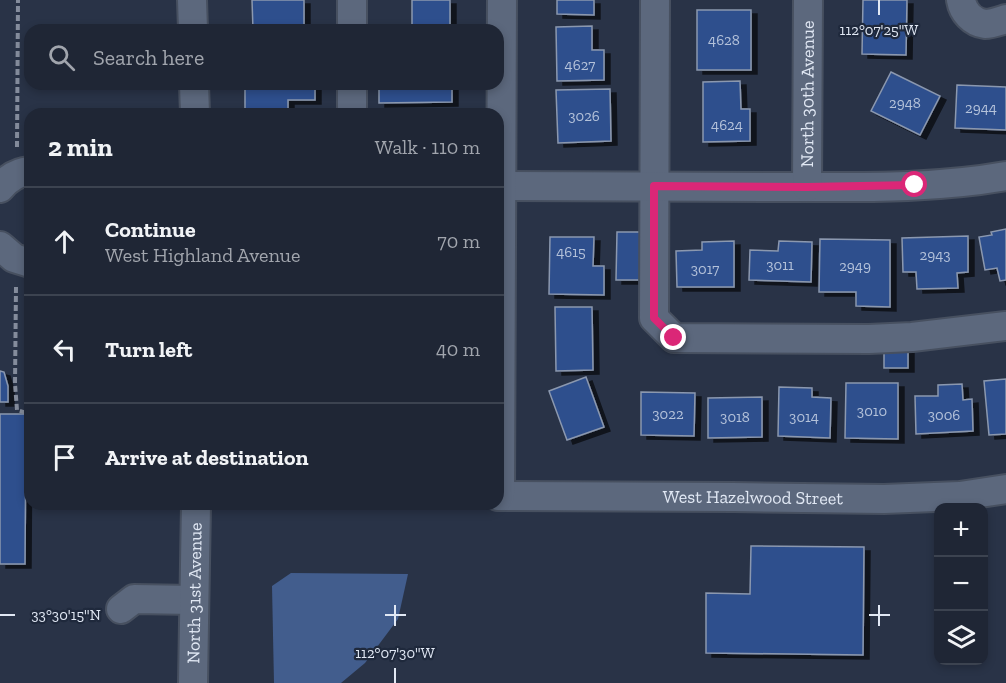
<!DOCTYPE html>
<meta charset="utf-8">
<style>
:root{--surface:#1f2635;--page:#2c3241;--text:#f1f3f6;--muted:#a1a5ad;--line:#3c4350}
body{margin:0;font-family:"Zilla Slab",serif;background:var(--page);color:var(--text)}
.controls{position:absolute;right:18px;bottom:18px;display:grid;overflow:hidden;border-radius:12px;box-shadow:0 3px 9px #0003}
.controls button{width:54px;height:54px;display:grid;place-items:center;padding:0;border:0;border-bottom:2px solid var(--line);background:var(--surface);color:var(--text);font:30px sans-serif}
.stop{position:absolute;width:18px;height:18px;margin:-14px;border:4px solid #db2777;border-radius:50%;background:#fff}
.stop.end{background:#db2777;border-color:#fff;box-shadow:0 2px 6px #0008}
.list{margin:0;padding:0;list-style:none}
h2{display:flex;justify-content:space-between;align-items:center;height:78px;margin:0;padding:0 24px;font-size:26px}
h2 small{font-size:20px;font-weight:400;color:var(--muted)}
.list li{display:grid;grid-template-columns:39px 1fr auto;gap:18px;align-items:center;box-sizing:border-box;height:108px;padding:0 24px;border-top:2px solid var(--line)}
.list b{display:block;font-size:22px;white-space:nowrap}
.list p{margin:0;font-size:20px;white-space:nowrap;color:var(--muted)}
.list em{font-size:20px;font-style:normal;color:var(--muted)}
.icon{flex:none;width:33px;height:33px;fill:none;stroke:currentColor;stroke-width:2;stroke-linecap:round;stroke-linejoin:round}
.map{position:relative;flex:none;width:1006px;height:683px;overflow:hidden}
.search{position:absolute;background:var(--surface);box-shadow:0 3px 9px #0003;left:24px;top:24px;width:480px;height:66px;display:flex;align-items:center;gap:15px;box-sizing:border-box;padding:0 21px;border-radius:18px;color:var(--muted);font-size:22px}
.panel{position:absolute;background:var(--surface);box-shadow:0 3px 9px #0003;left:24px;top:108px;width:480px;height:402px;border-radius:18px}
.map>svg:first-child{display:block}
.green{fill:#425d8d}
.building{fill:#2e4f8d;stroke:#8b98af;stroke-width:1.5;filter:url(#shadow)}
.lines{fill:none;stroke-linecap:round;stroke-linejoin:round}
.minor-casing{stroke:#475060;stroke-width:32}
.path{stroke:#848c9c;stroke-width:4;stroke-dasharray:6 3;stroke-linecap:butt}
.minor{stroke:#5c687d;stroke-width:28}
.route{stroke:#db2777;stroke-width:8}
.ticks{fill:none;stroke:#e1e8f4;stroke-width:2}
.labels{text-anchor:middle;stroke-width:4.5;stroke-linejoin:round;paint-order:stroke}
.number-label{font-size:15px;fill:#b4c2da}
.street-label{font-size:18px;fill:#e1e8f4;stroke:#1f293c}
.ticks-label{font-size:15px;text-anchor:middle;fill:#e1e8f4;stroke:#1f293c;stroke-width:4.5;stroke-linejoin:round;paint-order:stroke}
</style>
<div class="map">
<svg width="1006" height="683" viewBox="0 0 1006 683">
<defs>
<filter id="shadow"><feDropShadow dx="6" dy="4" stdDeviation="0" flood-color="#0009"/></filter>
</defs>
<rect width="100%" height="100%" fill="#293347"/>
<!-- green -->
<polygon class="green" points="291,573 408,574 398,619 365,663 341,683 274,683 272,586"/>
<!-- building -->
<g class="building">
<polygon points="252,0 304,0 304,30 253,30"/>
<rect x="412" y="0" width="38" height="30"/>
<polygon points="557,0 594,0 594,15 557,14"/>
<polygon points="863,0 907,0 906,55 862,54"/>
<rect x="697" y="10" width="54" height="60"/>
<polygon points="592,26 592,50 604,50 604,80 557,81 556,27"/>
<polygon points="891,72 940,96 920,135 871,111"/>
<polygon points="740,81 741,109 750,109 750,141 703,142 703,82"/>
<polygon points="245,84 315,84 315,100 288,100 288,114 245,114"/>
<polygon points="379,84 452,84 452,102 379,103"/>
<polygon points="957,85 1006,87 1006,130 955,128"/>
<polygon points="610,89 611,141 558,143 556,90"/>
<polygon points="1006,229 1006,280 1000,281 997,268 985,270 979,237 992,235 991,232"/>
<polygon points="617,232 644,232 643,280 616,280"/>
<polygon points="968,236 968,272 957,273 958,288 917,289 916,272 903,272 902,238"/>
<polygon points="550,237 594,237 593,266 604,266 604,295 549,294"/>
<polygon points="820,239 890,240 890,307 856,306 856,292 819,292"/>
<polygon points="734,241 734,287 677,287 676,251 702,250 702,242"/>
<polygon points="779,241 812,242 811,282 749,280 750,250 778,251"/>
<polygon points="555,307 592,307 593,370 556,371"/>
<rect x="884" y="346" width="24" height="22"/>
<polygon points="0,371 4,372 8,386 8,402 0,402"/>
<polygon points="586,377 604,427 567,440 549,391"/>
<polygon points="1006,379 1006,434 989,435 984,381"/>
<polygon points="846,383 898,383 898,439 845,438"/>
<polygon points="962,384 963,400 972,399 973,431 916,434 915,396 938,396 938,385"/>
<polygon points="779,387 812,388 812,397 831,398 830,438 778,436"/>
<polygon points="641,392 695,393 694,436 641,435"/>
<polygon points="762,397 762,437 708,438 708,398"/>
<polygon points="0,414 26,414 25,564 0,564"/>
<polygon points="751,546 864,547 863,655 706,653 706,593 750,594"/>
</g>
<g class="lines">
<!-- minor casing -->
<g class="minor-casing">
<g id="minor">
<polyline points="192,0 193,30"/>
<polyline points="655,0 654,318 674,338 869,339 912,337 1006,326"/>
<path d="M961 0C963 12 972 22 985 24 992 24 1000 21 1006 19"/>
<polyline points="352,30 352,0"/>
<polyline points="194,84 195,114"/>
<polyline points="352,114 352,84"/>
<path d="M501 186C595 186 689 186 783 187 857 187 933 189 1006 176"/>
<path id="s1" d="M807 187 808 0"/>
<path d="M0 188C8 178 18 172 30 171"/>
<polyline points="0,246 14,258 30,263"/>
<path id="s2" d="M498 496 733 497 884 499 960 496 1006 489"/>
<polyline points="500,496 502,0"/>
<polyline points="121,609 134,599 194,600"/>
<path id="s3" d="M193 683 196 504"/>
</g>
</g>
<!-- path -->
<g class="path">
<polyline points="17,147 18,0"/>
<polyline points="16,287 15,384 17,410 30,414"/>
</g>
<!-- minor -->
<use href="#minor" class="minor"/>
</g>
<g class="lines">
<!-- route -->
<polyline class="route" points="674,338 654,318 654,186 807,187 915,185"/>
</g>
<!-- ticks -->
<path class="ticks" d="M879 0V15M395 605V626M879 605V626M0 615H15M385 615H406M869 615H890M395 668V683"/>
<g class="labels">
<!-- number labels -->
<g class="number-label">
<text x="724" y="45">4628</text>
<text x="580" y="70">4627</text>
<text x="905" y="108">2948</text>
<text x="981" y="113">2944</text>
<text x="584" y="121">3026</text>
<text x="727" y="130">4624</text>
<text x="571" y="257">4615</text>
<text x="935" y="260">2943</text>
<text x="780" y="270">3011</text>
<text x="855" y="271">2949</text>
<text x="705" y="274">3017</text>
<text x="872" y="416">3010</text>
<text x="668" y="419">3022</text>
<text x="944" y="420">3006</text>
<text x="735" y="422">3018</text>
<text x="804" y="422">3014</text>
</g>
<!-- street labels -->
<g class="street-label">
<text dy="6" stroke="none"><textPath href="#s1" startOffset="93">North 30th Avenue</textPath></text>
<text dy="6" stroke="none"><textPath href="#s2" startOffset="255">West Hazelwood Street</textPath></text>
<text dy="6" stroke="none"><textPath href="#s3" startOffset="90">North 31st Avenue</textPath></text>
</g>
</g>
<g class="ticks-label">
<text x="879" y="35">112°07'25"W</text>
<text x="66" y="620">33°30'15"N</text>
<text x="395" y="658">112°07'30"W</text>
</g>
</svg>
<div class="controls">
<button>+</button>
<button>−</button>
<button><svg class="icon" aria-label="layers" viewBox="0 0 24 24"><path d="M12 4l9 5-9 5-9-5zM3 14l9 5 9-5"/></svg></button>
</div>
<div class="stop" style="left:915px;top:185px"></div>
<div class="stop end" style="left:674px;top:338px"></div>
<div class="search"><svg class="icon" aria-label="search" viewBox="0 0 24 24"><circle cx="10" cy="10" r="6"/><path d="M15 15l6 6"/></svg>Search here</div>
<section class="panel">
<h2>2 min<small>Walk · 110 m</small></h2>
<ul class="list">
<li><svg class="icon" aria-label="ahead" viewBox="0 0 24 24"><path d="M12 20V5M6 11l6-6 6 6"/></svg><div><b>Continue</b><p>West Highland Avenue</p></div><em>70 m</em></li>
<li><svg class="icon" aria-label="left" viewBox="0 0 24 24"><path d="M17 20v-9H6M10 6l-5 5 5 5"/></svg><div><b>Turn left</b></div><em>40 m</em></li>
<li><svg class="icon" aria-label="arrive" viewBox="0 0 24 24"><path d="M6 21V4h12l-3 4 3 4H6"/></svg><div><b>Arrive at destination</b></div></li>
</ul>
</section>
</div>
